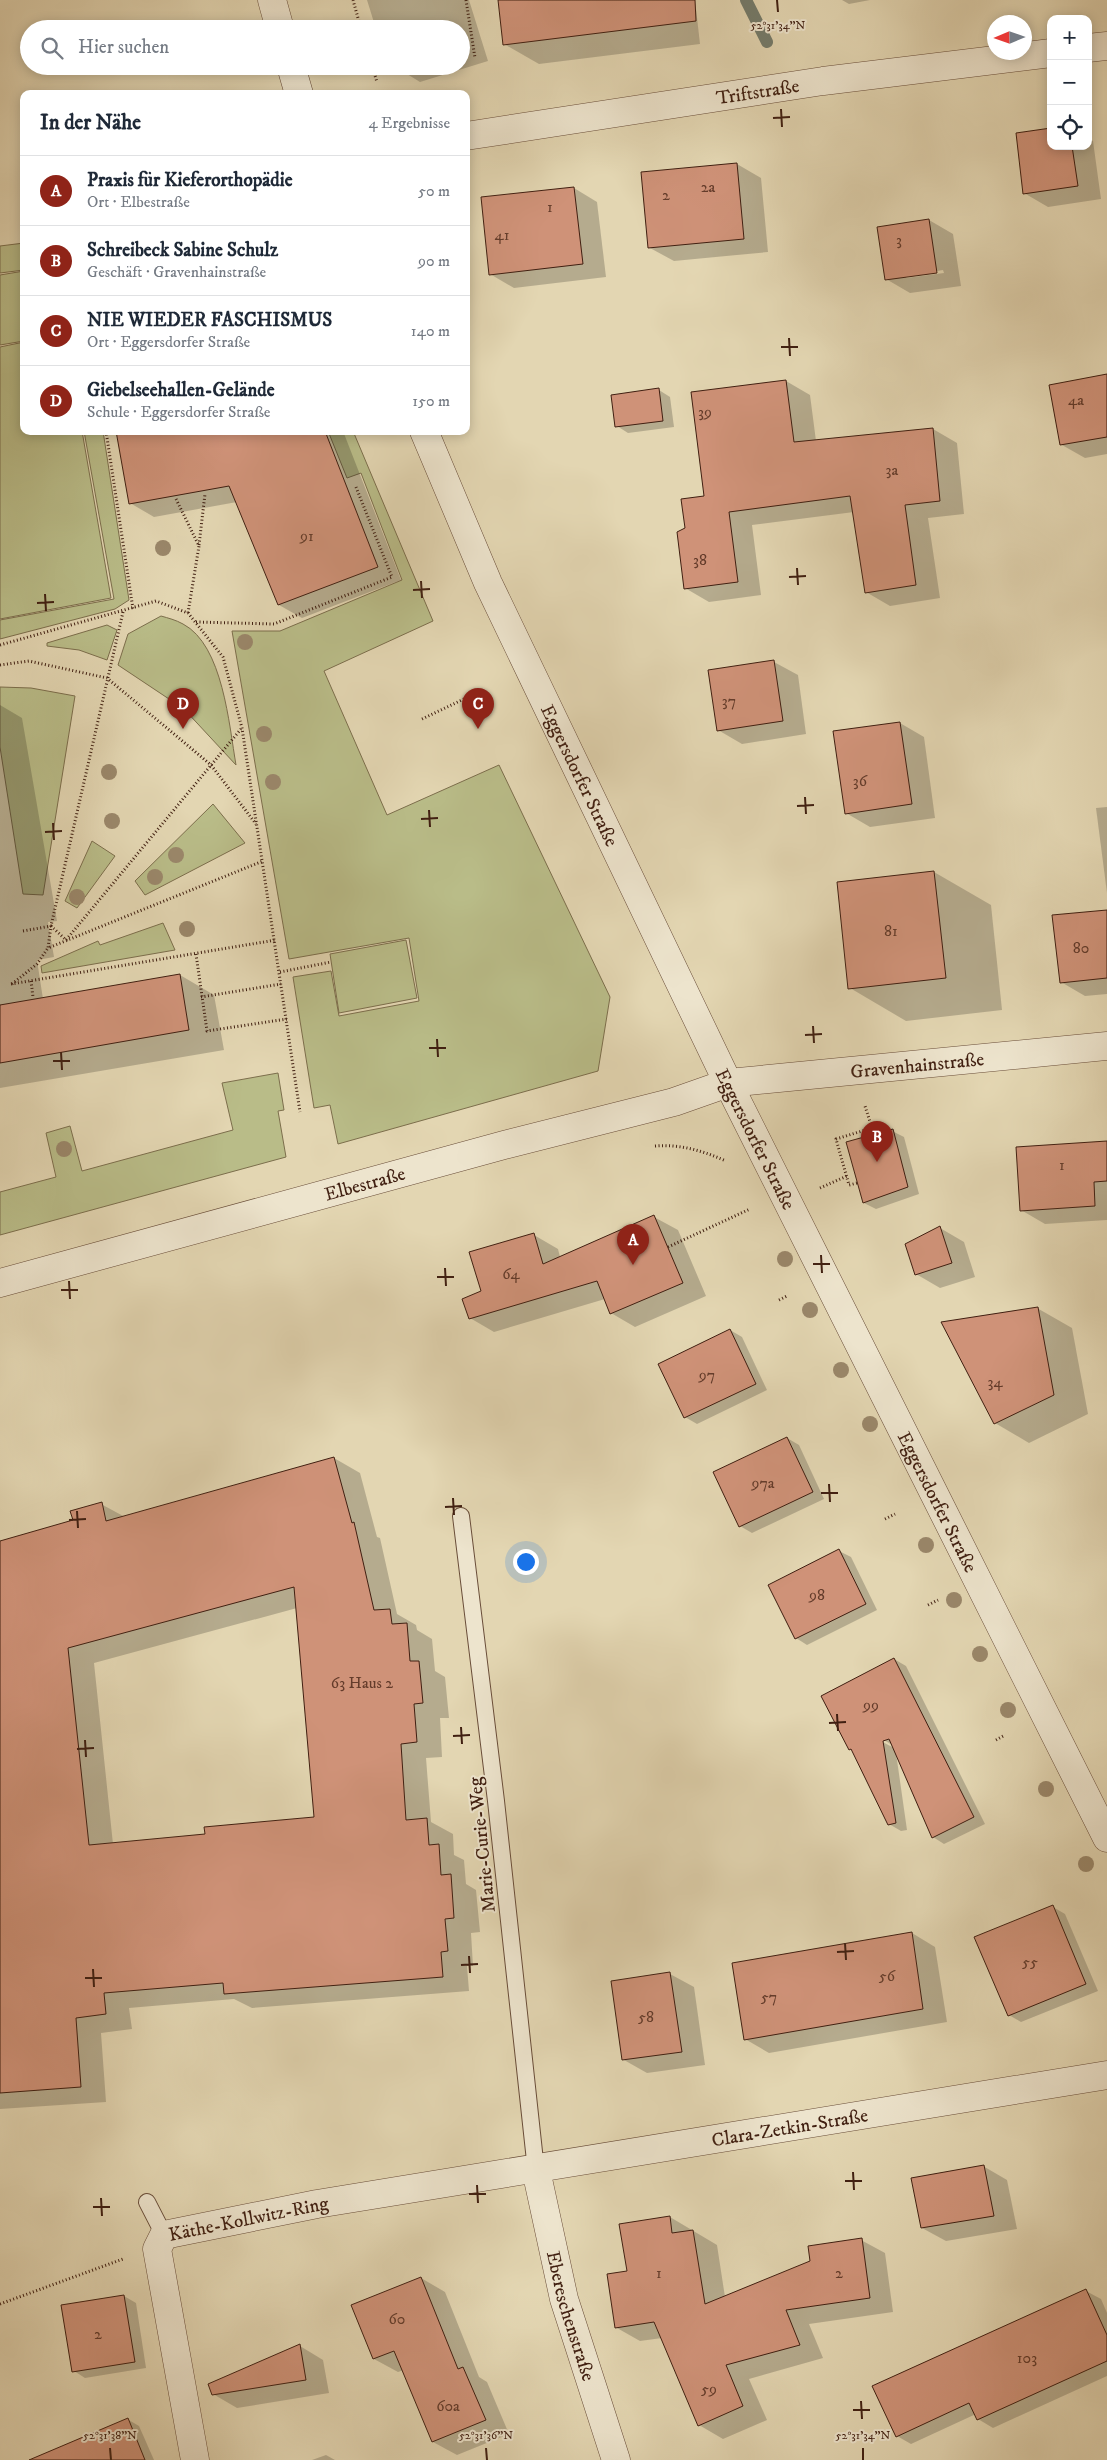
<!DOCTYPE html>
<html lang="de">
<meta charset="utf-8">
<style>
:root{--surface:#fff;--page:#f2f2f3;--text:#1f2937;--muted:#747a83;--line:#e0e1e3;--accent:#8f2418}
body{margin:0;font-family:"IM FELL DW Pica",serif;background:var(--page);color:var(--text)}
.controls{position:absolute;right:15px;top:15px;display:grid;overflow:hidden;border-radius:10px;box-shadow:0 2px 12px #0003}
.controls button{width:45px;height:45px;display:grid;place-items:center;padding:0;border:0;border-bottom:1px solid var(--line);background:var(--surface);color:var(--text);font:25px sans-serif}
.compass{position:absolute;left:987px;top:15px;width:45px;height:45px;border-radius:50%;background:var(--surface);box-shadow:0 2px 12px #0003;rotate:268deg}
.you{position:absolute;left:525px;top:1561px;width:18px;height:18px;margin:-12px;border:4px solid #fff;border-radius:50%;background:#1a73e8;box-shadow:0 0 0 8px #1a73e833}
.badge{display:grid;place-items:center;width:32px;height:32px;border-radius:50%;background:var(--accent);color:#fff;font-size:16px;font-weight:700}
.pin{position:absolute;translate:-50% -41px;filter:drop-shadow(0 1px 2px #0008)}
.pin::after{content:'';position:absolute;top:26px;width:18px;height:15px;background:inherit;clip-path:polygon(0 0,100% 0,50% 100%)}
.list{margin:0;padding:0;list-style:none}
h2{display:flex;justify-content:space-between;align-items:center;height:65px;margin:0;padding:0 20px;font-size:21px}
h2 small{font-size:16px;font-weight:400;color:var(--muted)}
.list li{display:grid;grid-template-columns:32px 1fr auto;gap:15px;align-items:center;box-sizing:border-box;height:70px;padding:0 20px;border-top:1px solid var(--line)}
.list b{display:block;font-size:19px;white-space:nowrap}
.list p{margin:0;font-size:16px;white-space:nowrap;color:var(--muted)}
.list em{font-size:16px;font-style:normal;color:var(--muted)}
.icon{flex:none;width:28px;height:28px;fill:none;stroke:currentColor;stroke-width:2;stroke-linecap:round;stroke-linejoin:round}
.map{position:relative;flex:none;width:1107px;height:2460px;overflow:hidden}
.search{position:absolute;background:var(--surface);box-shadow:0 2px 12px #0003;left:20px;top:20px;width:450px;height:55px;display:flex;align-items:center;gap:12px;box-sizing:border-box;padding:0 18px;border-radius:28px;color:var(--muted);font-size:19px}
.panel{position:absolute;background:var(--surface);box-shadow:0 2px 12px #0003;left:20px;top:90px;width:450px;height:345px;border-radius:10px}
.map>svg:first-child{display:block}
.green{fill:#b9bc88;stroke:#7c6e4c}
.shadow{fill:#0003;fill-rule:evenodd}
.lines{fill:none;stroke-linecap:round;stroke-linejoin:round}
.stream{stroke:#747c6c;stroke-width:12}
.building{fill:#cf9278;stroke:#401f11;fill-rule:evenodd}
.service-casing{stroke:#694d39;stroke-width:18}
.minor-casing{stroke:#694d39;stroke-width:29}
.tertiary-casing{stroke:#694d39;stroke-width:29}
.path{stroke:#401f11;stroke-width:3;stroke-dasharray:1 2.5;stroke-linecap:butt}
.service{stroke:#ede4cd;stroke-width:16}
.minor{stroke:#ede4cd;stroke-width:28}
.tertiary{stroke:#ede4cd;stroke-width:28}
.tree{fill:#9a876a}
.ticks{fill:none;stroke:#401f11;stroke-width:2}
.labels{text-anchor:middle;stroke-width:4;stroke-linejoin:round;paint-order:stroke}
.number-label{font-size:16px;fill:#643c2b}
.street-label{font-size:19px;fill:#401f11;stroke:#ede4cd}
.ticks-label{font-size:12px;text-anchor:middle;fill:#401f11;stroke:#ede4cd;stroke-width:4;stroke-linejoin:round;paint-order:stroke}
</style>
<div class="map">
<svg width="1107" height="2460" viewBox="0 0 1107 2460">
<rect width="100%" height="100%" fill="#e3d6b2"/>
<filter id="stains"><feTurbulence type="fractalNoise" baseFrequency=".004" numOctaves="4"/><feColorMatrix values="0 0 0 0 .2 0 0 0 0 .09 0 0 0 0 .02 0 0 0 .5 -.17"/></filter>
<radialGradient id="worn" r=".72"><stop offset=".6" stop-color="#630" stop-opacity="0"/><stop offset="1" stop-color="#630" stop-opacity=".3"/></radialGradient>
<!-- green -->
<g class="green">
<polygon points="24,243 24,270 0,273 0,246"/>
<polygon points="24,271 24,341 0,345 0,275"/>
<polygon points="24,342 24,431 82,431 111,598 0,619 0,347"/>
<polygon points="84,431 103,431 129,600 115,609 0,639 0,620 114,599"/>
<polygon points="328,431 353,431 433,621 324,671 387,815 499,765 610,997 598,1071 338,1144 330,1105 314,1108 293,977 331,971 339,1016 419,1001 409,938 289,959 232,631 280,631 402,580 361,473 347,478"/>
<path d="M161 616C168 618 176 620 183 624 223 645 229 725 236 765L184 709 118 665 128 634Z"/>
<polygon points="107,625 117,630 107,660 79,650 47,646 47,643"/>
<polygon points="0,687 31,688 75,696 43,895 23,894 0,747"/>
<polygon points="213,804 245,843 145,895 135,881"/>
<polygon points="92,841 115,856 77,908 65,901"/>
<polygon points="163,923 175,950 42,973 41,966 98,941 100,945"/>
<polygon points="406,940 417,998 339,1013 330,954"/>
<polygon points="278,1073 284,1110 278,1111 286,1157 0,1235 0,1192 56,1177 46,1133 70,1126 82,1171 233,1130 222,1083"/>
</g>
<!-- shadow -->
<g class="shadow">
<polygon points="367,0 469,0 488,61 420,82 394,66 461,66 461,29 376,29"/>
<polygon points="499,0 695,0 700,44 539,64 504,44"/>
<polygon points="842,0 870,0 849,4"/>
<polygon points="1088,138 1093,141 1101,199 1048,207 1024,193 1051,146 1088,146"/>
<polygon points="737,164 761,178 768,252 674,261 650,248"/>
<polygon points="574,188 597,202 606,277 514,288 490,274"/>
<path d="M929 220 953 234 961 286 910 293 886 279ZM943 270 944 273 906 278V276Z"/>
<polygon points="1107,375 1107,454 1085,458 1062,445"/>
<polygon points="786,381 810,395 816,441 933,429 957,443 964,514 928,518 940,598 890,606 866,592 854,512 752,525 761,595 709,602 685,588 687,529 706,497 692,393"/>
<polygon points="659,390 670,397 674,427 628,433 617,426"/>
<polygon points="118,431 343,431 401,580 302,618 279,605 237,502 154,517 130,503"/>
<polygon points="774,662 798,675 806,734 742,744 718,730"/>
<polygon points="0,705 22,718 57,921 48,922 54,957 37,960 43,999 180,975 214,995 224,1050 0,1088"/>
<polygon points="900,723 924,737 935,818 870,827 846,813"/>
<polygon points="1107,807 1107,893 1096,808"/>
<polygon points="934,872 991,905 1002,1010 906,1021 850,988"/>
<polygon points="1107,911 1107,994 1085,996 1061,982"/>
<polygon points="892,1131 904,1137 919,1194 876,1209 864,1203 848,1142"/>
<polygon points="1107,1142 1107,1220 1045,1224 1021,1210"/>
<polygon points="654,1217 678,1230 706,1296 635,1327 611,1313 605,1299 494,1332 470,1318 482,1291 534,1235 558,1249 560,1257"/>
<polygon points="940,1228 964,1242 975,1277 940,1288 916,1274"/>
<polygon points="1037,1308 1072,1328 1088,1414 1029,1443 995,1423"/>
<polygon points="730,1330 742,1337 767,1390 697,1424 685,1417"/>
<polygon points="787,1438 799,1445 824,1499 752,1533 740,1526"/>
<path d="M334 1458 360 1473 377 1537 380 1538 397 1614 416 1625 417 1630 432 1639 435 1671 445 1677 449 1718H440L442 1757 426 1758 431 1822 453 1834 454 1855 464 1860 466 1884 476 1890 480 1932 471 1933 473 1966H467L469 1991 252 2008 234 1999 129 2008 132 2029 101 2033 106 2102 0 2109V1543L74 1521 101 1504 125 1517ZM297 1608 316 1818 206 1836 113 1844 94 1663Z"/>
<polygon points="839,1551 851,1557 877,1610 807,1645 796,1638"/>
<path d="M894 1659 906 1666 985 1824 944 1844 933 1837 896 1753 907 1830 901 1831 889 1824 854 1751 850 1749ZM879 1737 894 1746V1748L877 1739Z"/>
<polygon points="1053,1907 1065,1914 1098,1991 1021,2022 1009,2015"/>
<polygon points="912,1933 935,1947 947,2022 769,2053 745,2039"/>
<polygon points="670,1974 694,1987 705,2065 647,2073 624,2060"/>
<polygon points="983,2166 1007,2180 1017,2229 946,2241 922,2228"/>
<polygon points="670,2217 717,2245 725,2297 861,2240 885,2253 893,2312 809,2324 823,2358 749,2379 767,2420 723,2439 699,2425 662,2338 640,2341 617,2328 628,2272"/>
<polygon points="421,2278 445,2292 479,2377 487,2382 509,2434 457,2455 433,2442 404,2370 398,2372 374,2359 353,2306"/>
<polygon points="1086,2291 1101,2299 1107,2313 1107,2376 993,2428 978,2419 976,2414 911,2444 897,2436"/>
<polygon points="124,2296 136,2303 146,2368 85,2378 74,2371"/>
<polygon points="300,2346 323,2360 329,2393 237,2408 213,2394"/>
<polygon points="127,2419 139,2426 154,2460 61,2460"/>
<polygon points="326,2455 335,2460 312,2460"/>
</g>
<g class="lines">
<!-- stream -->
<polyline class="stream" points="746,0 767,42"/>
</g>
<!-- building -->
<g class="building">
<polygon points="498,0 695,0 696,21 503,45"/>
<polygon points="1051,128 1051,146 1072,146 1078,186 1023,194 1016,133"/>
<polygon points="737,163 744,239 648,248 641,172"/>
<polygon points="574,187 583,264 489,275 481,197"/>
<polygon points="929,219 937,273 885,280 877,227"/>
<polygon points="1107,374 1107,437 1060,445 1049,385"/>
<polygon points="786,380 794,442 933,428 940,501 905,505 916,585 865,593 850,496 729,512 738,582 684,589 677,532 685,528 681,499 704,496 691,392"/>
<polygon points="659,388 663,421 615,427 611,395"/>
<polygon points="116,431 325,431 378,567 278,605 229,486 129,504"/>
<polygon points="774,660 783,721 717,731 708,670"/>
<polygon points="900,722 912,804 845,814 833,731"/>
<polygon points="934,871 946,978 848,989 837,882"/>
<polygon points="1107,910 1107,978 1060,983 1052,915"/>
<polygon points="180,974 189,1030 0,1063 0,1005"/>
<polygon points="893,1129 908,1187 863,1203 846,1142"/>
<polygon points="1107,1141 1107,1181 1094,1182 1095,1206 1020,1211 1016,1147"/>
<polygon points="654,1215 683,1283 610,1314 597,1281 469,1319 462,1299 481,1291 469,1252 534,1233 543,1264"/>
<polygon points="940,1226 952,1263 915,1275 905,1244"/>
<polygon points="1038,1307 1054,1395 994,1424 941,1322"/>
<polygon points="730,1329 756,1384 684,1418 658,1364"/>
<polygon points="787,1437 813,1492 739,1527 713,1472"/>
<path d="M334 1457 352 1523 354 1522 374 1610 390 1609 392 1624 407 1623 410 1661H419L423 1703 414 1704 417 1742 401 1744 406 1820 427 1818 429 1845 439 1844 441 1875 451 1874 454 1918 445 1919 448 1951 441 1952 443 1977 224 1994 223 1983 104 1993 106 2014 76 2018 81 2087 0 2093V1541L73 1520 70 1511 102 1502 106 1521ZM294 1587 314 1817 204 1827 205 1834 89 1845 68 1648Z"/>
<polygon points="839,1549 866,1604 795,1639 768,1585"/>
<polygon points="894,1658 974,1817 932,1838 889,1739 883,1741 896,1823 888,1825 851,1749 849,1750 821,1696"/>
<polygon points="1053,1905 1086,1984 1008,2016 974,1937"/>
<polygon points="912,1932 923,2009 744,2040 732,1963"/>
<polygon points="670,1972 682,2052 622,2060 611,1981"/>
<polygon points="984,2165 994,2216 921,2228 911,2178"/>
<polygon points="670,2216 672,2233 693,2230 705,2304 810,2261 808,2246 862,2238 870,2298 786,2310 800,2345 726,2365 743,2406 698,2426 654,2322 615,2328 607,2274 627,2271 619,2224"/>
<polygon points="421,2277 458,2369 463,2367 486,2420 432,2442 394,2351 373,2359 351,2305"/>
<polygon points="1086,2289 1107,2335 1107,2361 977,2420 969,2403 896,2437 872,2386"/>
<polygon points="124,2295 135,2362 72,2372 61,2305"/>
<polygon points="300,2344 306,2380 212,2395 208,2384"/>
<polygon points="128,2418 145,2460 29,2460"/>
</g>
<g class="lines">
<!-- service casing -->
<g class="service-casing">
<g id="service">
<polyline points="461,1516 496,1801 536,2170"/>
<polyline points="147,2202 164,2235"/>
</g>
</g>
<!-- minor casing -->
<g class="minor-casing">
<g id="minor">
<polyline points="1088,48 1107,46"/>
<path id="s1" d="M466 136 823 81 1051 53"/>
<path id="s2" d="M728 1083 1107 1046"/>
<path id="s3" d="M536 2170 564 2299 616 2460"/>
<path id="s4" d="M195 2460 157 2249 164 2235 317 2204 1107 2075"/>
</g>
</g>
<!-- tertiary casing -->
<g class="tertiary-casing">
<g id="tertiary">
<polyline points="272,0 280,29"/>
<polyline points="291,66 299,94"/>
<path id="s5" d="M424 431 488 583 728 1083 1107 1838"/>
<path id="s6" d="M0 1283 504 1145 674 1102 728 1083"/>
</g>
</g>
<!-- path -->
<g class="path">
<polyline points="353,0 361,29"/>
<polyline points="466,0 475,58"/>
<polyline points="372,66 377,82"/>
<polyline points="106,431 133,609"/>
<polyline points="176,499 199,546 188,613"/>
<polyline points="199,545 205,494"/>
<polyline points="123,612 51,926 66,940 241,729"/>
<polyline points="196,622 274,624 392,577 356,487"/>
<polyline points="0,645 156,601 188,613 223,657 242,728 300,1112"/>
<polyline points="0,665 29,661 107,678 211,765 256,824"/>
<polyline points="422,719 485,689"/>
<polyline points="23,931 51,926 48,948 263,861"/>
<polyline points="196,954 207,1031 287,1019"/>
<polyline points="280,972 331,962"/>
<polyline points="31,981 33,997"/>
<polyline points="11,984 276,940"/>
<polyline points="12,984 37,964 48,948"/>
<polyline points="201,997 281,984"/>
<path d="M655 1146C681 1144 703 1151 726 1161"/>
<polyline points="857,1183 849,1185 836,1139 872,1128 865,1106"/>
<polyline points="820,1188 847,1176"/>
<polyline points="668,1247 750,1209"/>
<polyline points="779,1300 787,1296"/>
<polyline points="885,1519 895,1514"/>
<polyline points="928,1605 938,1600"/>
<polyline points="996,1740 1005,1735"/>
<polyline points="0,2304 123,2259"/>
</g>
<!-- service -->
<use href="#service" class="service"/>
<!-- minor -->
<use href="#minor" class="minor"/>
<!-- tertiary -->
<use href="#tertiary" class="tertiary"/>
</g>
<!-- trees -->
<g class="tree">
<circle cx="163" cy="548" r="8"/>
<circle cx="245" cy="642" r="8"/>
<circle cx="264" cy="734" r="8"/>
<circle cx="109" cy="772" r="8"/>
<circle cx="273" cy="782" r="8"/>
<circle cx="112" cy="821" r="8"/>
<circle cx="176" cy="855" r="8"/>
<circle cx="155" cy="877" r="8"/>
<circle cx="77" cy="897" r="8"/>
<circle cx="187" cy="929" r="8"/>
<circle cx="64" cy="1149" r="8"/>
<circle cx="785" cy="1259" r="8"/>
<circle cx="810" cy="1310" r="8"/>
<circle cx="841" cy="1370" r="8"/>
<circle cx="870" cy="1424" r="8"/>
<circle cx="926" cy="1545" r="8"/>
<circle cx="954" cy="1600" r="8"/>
<circle cx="980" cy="1654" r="8"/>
<circle cx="1008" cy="1710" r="8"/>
<circle cx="1046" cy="1789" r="8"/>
<circle cx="1086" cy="1864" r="8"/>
</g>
<!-- ticks -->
<path class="ticks" d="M777 0 778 12M781 109 782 127M773 118 790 117M789 338 790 356M781 347H798M797 568 798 585M789 577 806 576M421 581 422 598M413 590 430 589M45 594 46 611M37 603 54 602M805 797 806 814M797 806 814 805M429 810 430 827M421 819 438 818M53 823 54 840M45 832 62 831M813 1026 814 1043M805 1035 822 1034M437 1039 438 1057M429 1048H446M61 1052 62 1070M53 1061H70M821 1255 822 1273M813 1264H830M445 1268 446 1286M437 1277H454M69 1281 70 1299M61 1290H78M829 1484 830 1502M821 1493H838M453 1498 454 1515M445 1507 462 1506M77 1511 78 1528M69 1520 86 1519M837 1714 838 1731M829 1723 846 1722M461 1727 462 1744M453 1736 470 1735M85 1740 86 1757M77 1749 94 1748M845 1943 846 1960M837 1952 854 1951M469 1956 470 1973M461 1965 478 1964M93 1969 94 1987M85 1978H102M853 2172 854 2190M845 2181H862M477 2185 478 2203M469 2194H486M101 2198 102 2216M93 2207H110M861 2401 862 2419M853 2410H870M110 2448 111 2460M486 2448 487 2460M863 2448V2460"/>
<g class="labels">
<!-- number labels -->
<g class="number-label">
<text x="708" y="192">2a</text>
<text x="666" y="200">2</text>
<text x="550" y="212">1</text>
<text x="502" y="240">41</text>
<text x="899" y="245">3</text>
<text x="1076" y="405">4a</text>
<text x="705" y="417">39</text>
<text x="892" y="475">3a</text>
<text x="307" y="541">91</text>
<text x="700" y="565">38</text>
<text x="729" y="706">37</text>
<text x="860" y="786">36</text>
<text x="891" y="936">81</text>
<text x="1081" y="953">80</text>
<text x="1062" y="1170">1</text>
<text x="511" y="1279">64</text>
<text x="707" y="1380">97</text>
<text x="995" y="1387">34</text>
<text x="763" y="1488">97a</text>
<text x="817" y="1600">98</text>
<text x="362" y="1688">63 Haus 2</text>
<text x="871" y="1710">99</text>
<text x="1030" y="1967">55</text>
<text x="887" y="1981">56</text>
<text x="769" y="2002">57</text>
<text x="646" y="2022">58</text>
<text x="659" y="2278">1</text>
<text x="839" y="2278">2</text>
<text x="397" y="2324">60</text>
<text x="98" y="2339">2</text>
<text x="1027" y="2363">103</text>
<text x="709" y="2394">59</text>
<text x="448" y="2411">60a</text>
</g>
<!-- street labels -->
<g class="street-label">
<text dy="7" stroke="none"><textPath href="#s1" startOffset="295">Triftstraße</textPath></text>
<text dy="7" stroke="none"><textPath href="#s5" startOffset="378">Eggersdorfer Straße</textPath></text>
<text dy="7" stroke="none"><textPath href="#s2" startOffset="190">Gravenhainstraße</textPath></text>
<text dy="7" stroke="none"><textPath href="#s5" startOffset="782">Eggersdorfer Straße</textPath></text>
<text dy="7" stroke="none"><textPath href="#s6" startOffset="378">Elbestraße</textPath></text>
<text dy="7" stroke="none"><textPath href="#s5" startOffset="1188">Eggersdorfer Straße</textPath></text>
<text transform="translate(481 1845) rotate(-96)" y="7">Marie-Curie-Weg</text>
<text dy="7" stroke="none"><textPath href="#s4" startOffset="865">Clara-Zetkin-Straße</textPath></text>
<text dy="7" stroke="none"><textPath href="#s4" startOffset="316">Käthe-Kollwitz-Ring</textPath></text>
<text dy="7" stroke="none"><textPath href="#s3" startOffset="150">Ebereschenstraße</textPath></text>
</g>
</g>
<g class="ticks-label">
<text x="778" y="29">52°31'34"N</text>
<text x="110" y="2439">52°31'38"N</text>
<text x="486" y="2439">52°31'36"N</text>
<text x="863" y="2439">52°31'34"N</text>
</g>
<rect width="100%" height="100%" filter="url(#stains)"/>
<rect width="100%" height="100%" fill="url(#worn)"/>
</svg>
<div class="controls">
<button>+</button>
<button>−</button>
<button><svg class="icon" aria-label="locate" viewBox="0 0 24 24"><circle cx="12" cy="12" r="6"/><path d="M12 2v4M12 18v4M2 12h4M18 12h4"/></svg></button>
</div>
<svg class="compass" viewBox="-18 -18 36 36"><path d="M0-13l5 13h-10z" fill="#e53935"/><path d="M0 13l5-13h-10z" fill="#747a83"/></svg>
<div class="you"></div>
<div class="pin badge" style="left:633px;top:1265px">A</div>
<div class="pin badge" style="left:877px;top:1162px">B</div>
<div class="pin badge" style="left:478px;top:729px">C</div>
<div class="pin badge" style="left:183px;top:729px">D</div>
<div class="search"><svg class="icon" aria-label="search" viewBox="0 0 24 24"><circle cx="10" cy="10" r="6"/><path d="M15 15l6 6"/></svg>Hier suchen</div>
<section class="panel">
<h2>In der Nähe<small>4 Ergebnisse</small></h2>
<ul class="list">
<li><span class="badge">A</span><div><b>Praxis für Kieferorthopädie</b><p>Ort · Elbestraße</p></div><em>50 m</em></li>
<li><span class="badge">B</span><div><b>Schreibeck Sabine Schulz</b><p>Geschäft · Gravenhainstraße</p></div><em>90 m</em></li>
<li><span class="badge">C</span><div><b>NIE WIEDER FASCHISMUS</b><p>Ort · Eggersdorfer Straße</p></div><em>140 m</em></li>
<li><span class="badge">D</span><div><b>Giebelseehallen-Gelände</b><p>Schule · Eggersdorfer Straße</p></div><em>150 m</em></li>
</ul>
</section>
</div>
